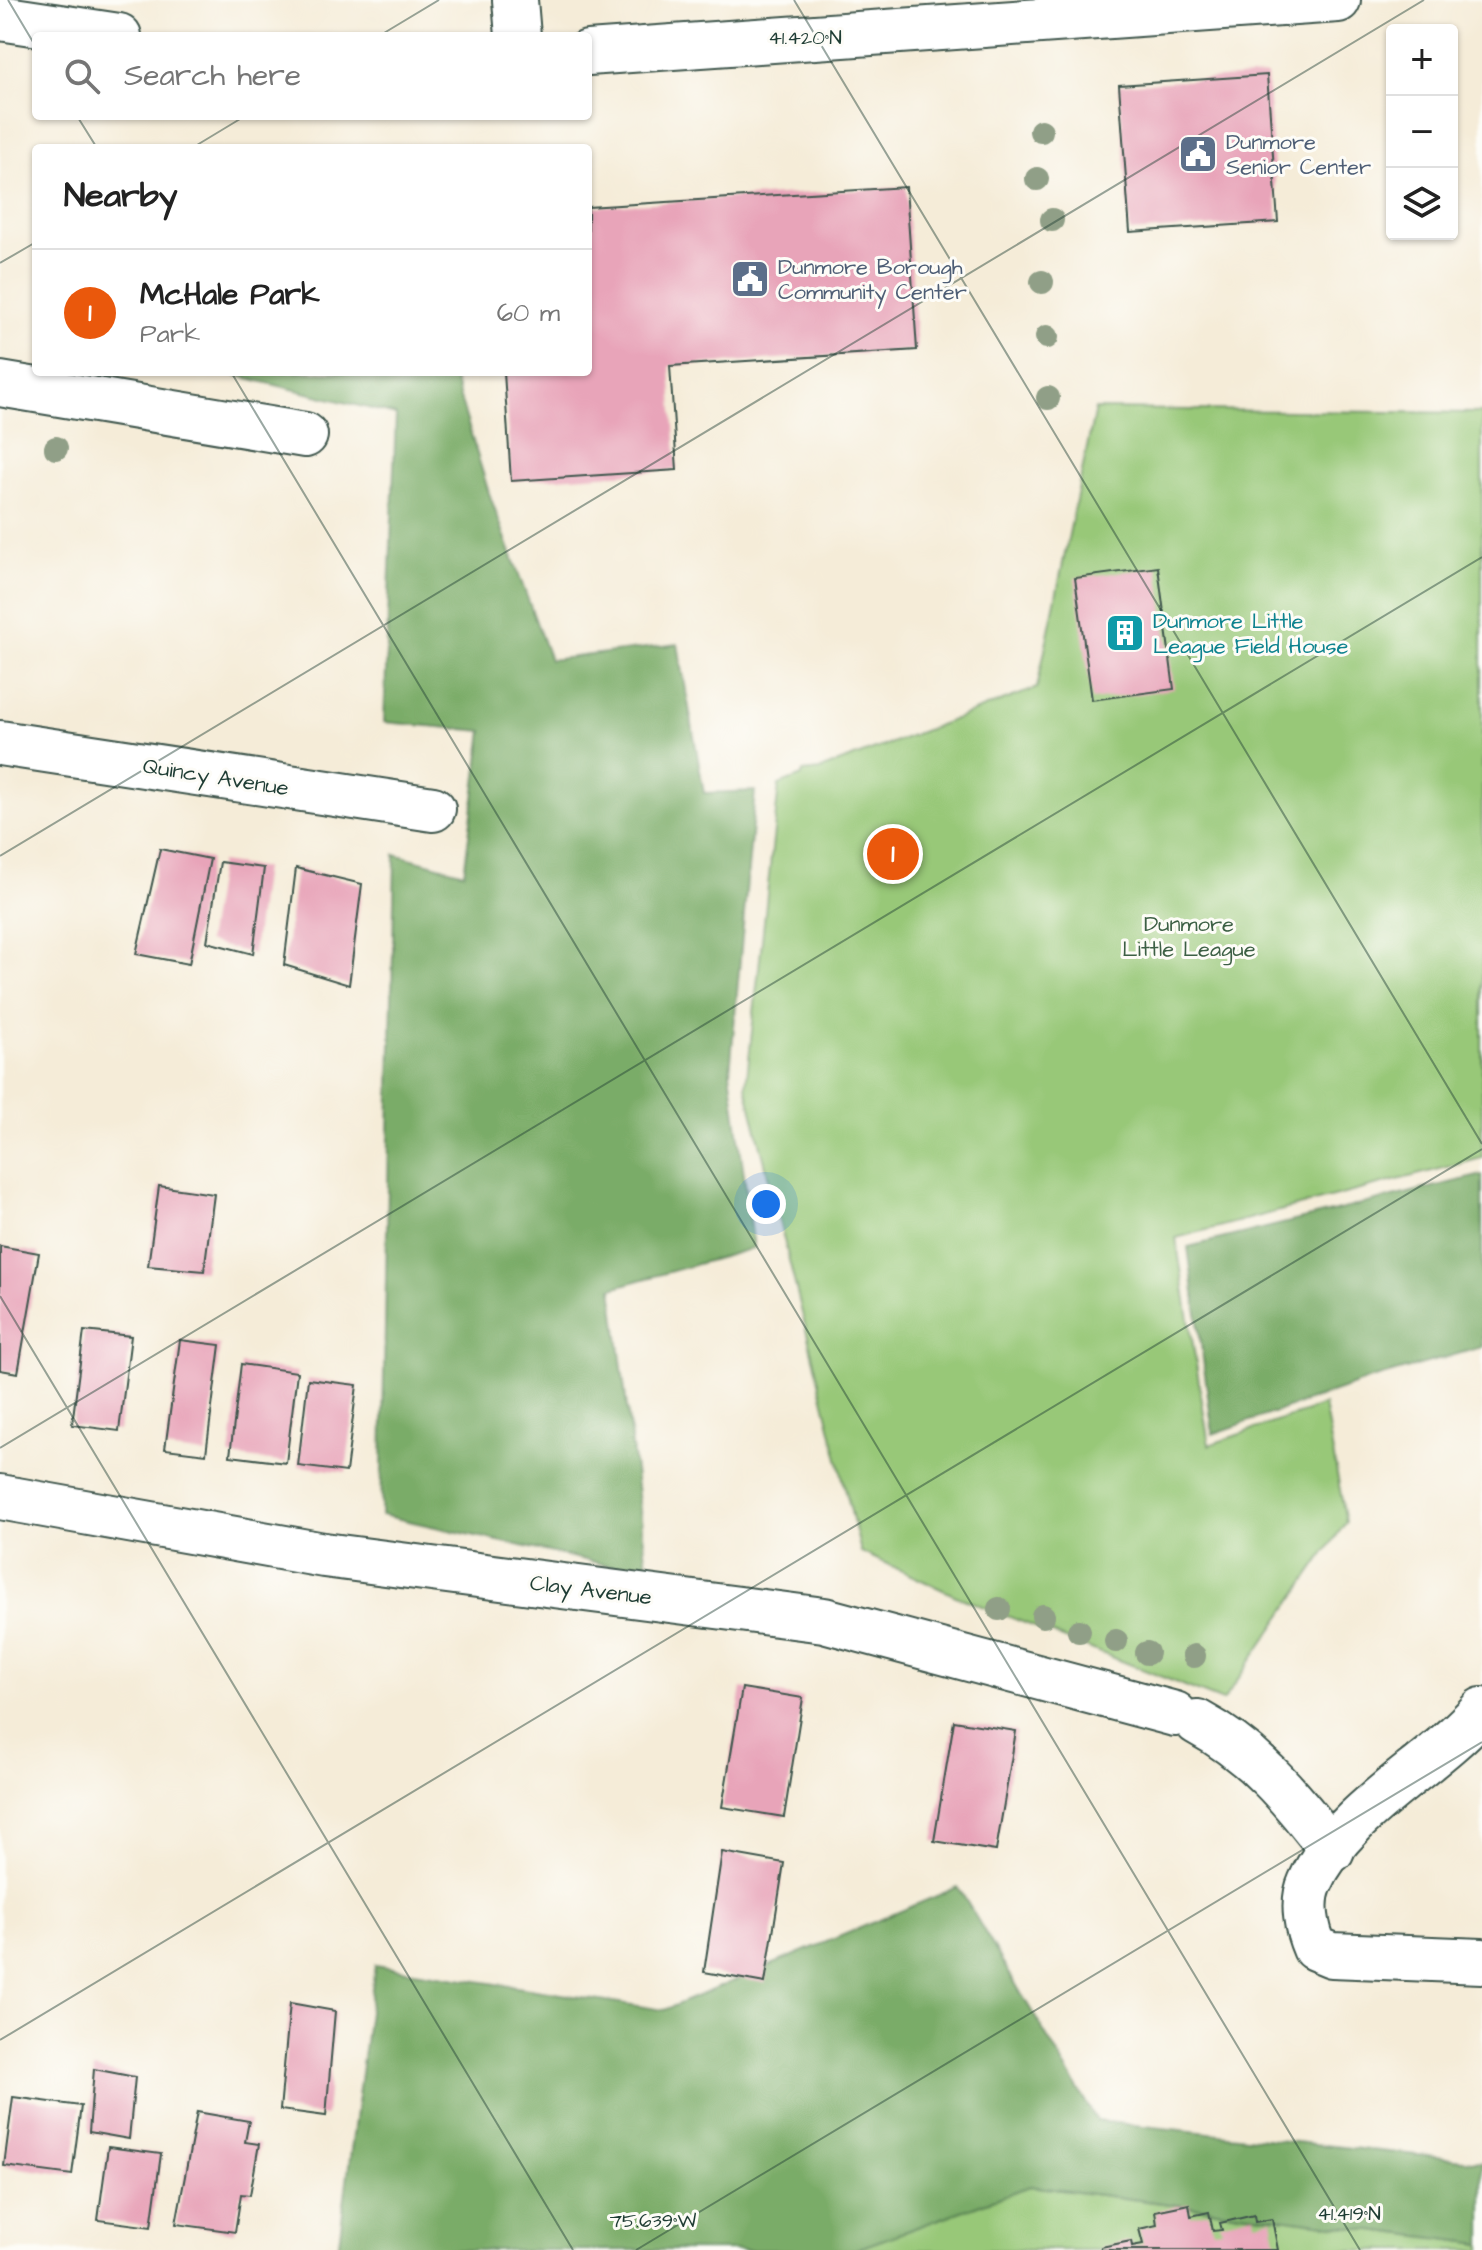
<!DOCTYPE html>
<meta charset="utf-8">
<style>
:root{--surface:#fff;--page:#f6f6f6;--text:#222;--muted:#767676;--line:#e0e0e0;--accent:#ea580c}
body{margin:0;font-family:"Architects Daughter",sans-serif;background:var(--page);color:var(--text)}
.controls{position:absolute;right:24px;top:24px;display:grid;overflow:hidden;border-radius:8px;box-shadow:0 2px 6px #0004}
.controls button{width:72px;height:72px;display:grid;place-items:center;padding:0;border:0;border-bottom:2px solid var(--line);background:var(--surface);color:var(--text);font:40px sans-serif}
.you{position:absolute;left:766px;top:1204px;width:28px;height:28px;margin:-20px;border:6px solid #fff;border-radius:50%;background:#1a73e8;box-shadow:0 0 0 12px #1a73e833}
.badge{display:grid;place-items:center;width:52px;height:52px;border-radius:50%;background:var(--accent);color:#fff;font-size:26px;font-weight:700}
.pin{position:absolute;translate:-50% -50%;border:4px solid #fff;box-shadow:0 2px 8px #0006}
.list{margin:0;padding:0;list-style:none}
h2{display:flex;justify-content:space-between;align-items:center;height:104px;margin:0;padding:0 32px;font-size:34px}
h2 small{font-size:26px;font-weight:400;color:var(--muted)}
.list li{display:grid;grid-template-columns:52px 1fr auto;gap:24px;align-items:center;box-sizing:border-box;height:128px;padding:0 32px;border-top:2px solid var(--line)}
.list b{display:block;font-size:30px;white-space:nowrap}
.list p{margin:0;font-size:26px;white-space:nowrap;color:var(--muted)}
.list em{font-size:26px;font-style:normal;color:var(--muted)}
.icon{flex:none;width:44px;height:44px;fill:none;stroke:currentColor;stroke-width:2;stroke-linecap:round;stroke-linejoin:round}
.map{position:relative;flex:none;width:1482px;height:2250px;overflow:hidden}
.search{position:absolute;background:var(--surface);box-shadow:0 2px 6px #0004;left:32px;top:32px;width:560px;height:88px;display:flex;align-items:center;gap:20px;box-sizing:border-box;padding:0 28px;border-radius:8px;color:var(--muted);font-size:30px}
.panel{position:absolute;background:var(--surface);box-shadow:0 2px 6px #0004;left:32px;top:144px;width:560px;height:232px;border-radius:8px}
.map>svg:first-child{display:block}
.green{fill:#98c878;stroke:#5c8256;stroke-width:2}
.forest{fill:#7aac68;stroke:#4c744e;stroke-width:2}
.building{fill:#e8a4b9}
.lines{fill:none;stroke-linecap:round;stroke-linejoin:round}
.minor-casing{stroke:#3f574d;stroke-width:48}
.minor{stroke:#fff;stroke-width:44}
.tree{fill:#909f87}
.ticks{fill:none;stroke:#1f3d34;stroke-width:2;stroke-opacity:0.45}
.labels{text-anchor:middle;stroke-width:6;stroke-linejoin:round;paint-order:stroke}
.service-label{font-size:22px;fill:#4e5e75;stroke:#fdfcf7;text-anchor:start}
.culture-label{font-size:22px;fill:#0d838f;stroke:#fdfcf7;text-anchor:start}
.street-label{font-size:22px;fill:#1f3d34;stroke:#fdfcf7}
.park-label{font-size:22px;fill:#3d6045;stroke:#fdfcf7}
.ticks-label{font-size:20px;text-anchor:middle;fill:#1f3d34;stroke:#fdfcf7;stroke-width:6;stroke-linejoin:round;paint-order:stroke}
</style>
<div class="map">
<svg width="1482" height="2250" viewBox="0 0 1482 2250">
<rect width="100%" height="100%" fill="#fdfcf7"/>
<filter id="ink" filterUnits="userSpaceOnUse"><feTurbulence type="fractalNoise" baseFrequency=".0125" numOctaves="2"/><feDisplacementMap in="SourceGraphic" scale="16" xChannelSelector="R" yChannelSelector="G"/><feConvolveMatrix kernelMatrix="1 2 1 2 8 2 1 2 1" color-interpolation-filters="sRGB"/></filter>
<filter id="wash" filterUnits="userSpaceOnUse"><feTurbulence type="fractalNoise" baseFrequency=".006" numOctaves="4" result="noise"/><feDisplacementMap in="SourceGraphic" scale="32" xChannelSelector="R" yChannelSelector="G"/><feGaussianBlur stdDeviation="1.8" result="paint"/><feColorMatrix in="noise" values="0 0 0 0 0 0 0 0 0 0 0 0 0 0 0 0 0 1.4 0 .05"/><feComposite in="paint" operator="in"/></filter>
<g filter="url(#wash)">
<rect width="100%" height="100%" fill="#f5ecd8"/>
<!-- green -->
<g class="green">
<polygon points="1095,409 1482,413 1482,1158 1176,1238 1209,1445 1324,1405 1346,1522 1223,1701 956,1596 861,1552 746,1086 779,785 802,776 803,772 820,770 1037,688"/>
<polygon points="1030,2186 1482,2244 1482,2250 854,2250"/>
</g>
<!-- forest -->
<g class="forest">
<polygon points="223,372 452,372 489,493 550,660 678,644 704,793 755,791 730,1072 754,1248 612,1288 648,1574 381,1515 395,854 464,873 483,731 384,722 396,415"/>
<polygon points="1482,1175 1482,1347 1368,1380 1213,1434 1188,1247"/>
<polygon points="958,1887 1097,2121 1482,2162 1482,2244 1030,2186 854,2250 338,2250 375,1965 664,2010"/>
</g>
<g id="blocks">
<!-- building -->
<g class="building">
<polygon points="1267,75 1278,222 1130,232 1119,85"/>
<polygon points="906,187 917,350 670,366 677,470 511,481 504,372 588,372 588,207"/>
<polygon points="1158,567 1174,689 1092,700 1075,578"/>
<polygon points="160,849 210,859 189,964 136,954"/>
<polygon points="220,862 264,868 253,954 207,942"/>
<polygon points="296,868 362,884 349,985 284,965"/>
<polygon points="159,1186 214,1194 204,1271 148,1266"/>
<polygon points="0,1246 39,1253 18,1373 0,1370"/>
<polygon points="84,1331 131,1336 119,1431 72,1425"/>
<polygon points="180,1340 220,1345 206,1454 165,1449"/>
<polygon points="241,1364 297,1372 286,1463 230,1456"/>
<polygon points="308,1379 357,1385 346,1472 298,1466"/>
<polygon points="742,1688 803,1698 784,1817 722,1807"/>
<polygon points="954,1721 1016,1731 996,1851 934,1841"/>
<polygon points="722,1852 784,1863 765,1983 704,1972"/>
<polygon points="290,2003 335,2011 326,2116 280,2110"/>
<polygon points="94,2069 135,2077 129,2139 89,2132"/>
<polygon points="13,2097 81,2106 72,2175 4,2166"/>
<polygon points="197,2112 249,2121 245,2142 259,2144 250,2195 241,2194 235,2232 176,2224"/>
<polygon points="108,2147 161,2154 151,2227 98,2220"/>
<polygon points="1189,2204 1191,2216 1209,2212 1213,2231 1222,2230 1220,2223 1254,2215 1255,2222 1272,2219 1278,2250 1101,2250 1101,2247 1131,2241 1132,2246 1143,2244 1139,2229 1157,2225 1155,2211"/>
</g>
</g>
</g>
<g filter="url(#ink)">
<use href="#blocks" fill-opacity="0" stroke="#3f574d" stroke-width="2"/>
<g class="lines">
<!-- minor casing -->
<g class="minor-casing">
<g id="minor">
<polyline points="515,0 518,36"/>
<polyline points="0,18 119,36"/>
<polyline points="588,53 1338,0"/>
<polyline points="0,384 305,435"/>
<polyline points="0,743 433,809"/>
<polyline points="0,1497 324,1555 824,1620 1175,1714"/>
<path d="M1482 1710C1431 1769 1343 1809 1310 1883 1301 1903 1307 1930 1315 1948L1332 1955 1482 1961"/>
<path d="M1197 1722C1255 1753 1292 1798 1332 1850"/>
</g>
</g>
<!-- minor -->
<use href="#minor" class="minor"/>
</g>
<!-- trees -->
<g class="tree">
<circle cx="1041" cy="131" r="12"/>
<circle cx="1037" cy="179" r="12"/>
<circle cx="1052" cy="220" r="12"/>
<circle cx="1042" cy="282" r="12"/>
<circle cx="1047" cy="337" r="12"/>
<circle cx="1048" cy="398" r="12"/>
<circle cx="56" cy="448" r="12"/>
<circle cx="999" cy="1609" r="12"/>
<circle cx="1043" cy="1616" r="12"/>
<circle cx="1079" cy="1631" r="12"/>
<circle cx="1116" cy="1641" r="12"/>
<circle cx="1147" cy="1653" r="12"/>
<circle cx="1194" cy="1656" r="12"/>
</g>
</g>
<!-- ticks -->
<path class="ticks" d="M8 0 36 47M794 0 1482 1144M379 36 439 0M77 116 97 148M192 148 245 116M0 263 36 242M231 372 1360 2250M0 856 1424 0M0 1296 573 2250M0 1448 1482 557M0 2040 1482 1149M636 2250 1482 1742"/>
<!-- icons -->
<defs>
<g id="civic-square" transform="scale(2)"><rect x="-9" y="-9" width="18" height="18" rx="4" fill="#5c6f8a" stroke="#fdfcf7"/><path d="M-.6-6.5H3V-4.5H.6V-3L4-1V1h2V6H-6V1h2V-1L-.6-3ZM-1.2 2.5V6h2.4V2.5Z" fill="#fff"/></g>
<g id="building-square" transform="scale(2)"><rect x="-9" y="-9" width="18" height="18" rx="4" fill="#0f9aa8" stroke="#fdfcf7"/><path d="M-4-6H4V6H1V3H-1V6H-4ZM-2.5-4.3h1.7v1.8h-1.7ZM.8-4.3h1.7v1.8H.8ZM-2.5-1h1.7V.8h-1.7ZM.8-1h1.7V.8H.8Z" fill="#fff"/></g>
</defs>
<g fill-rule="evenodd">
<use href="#civic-square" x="1198" y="154"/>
<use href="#civic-square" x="750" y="279"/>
<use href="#building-square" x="1125" y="633"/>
</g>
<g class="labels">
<!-- service labels -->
<g class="service-label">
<text x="1226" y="149">Dunmore<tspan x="1226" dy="25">Senior Center</tspan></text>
<text x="778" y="274">Dunmore Borough<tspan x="778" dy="25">Community Center</tspan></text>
</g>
<!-- culture labels -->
<g class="culture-label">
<text x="1153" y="628">Dunmore Little<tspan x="1153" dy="25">League Field House</tspan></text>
</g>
<!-- street labels -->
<g class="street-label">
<text transform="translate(216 776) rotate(9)" y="8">Quincy Avenue</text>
<text transform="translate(591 1589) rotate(7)" y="8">Clay Avenue</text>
</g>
<!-- park labels -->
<g class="park-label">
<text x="1189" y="931">Dunmore<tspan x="1189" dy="25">Little League</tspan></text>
</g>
</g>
<g class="ticks-label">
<text x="805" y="44">41.420°N</text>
<text x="1349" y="2220">41.419°N</text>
<text x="653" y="2227">75.639°W</text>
</g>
</svg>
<div class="controls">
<button>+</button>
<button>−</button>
<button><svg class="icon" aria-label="layers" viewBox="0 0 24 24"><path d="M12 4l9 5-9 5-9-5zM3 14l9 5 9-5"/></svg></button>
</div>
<div class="you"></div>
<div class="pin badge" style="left:893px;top:854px">1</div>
<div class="search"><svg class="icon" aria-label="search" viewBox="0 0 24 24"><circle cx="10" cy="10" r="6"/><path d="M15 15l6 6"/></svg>Search here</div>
<section class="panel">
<h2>Nearby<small></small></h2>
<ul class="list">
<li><span class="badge">1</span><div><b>McHale Park</b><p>Park</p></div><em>60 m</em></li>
</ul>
</section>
</div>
